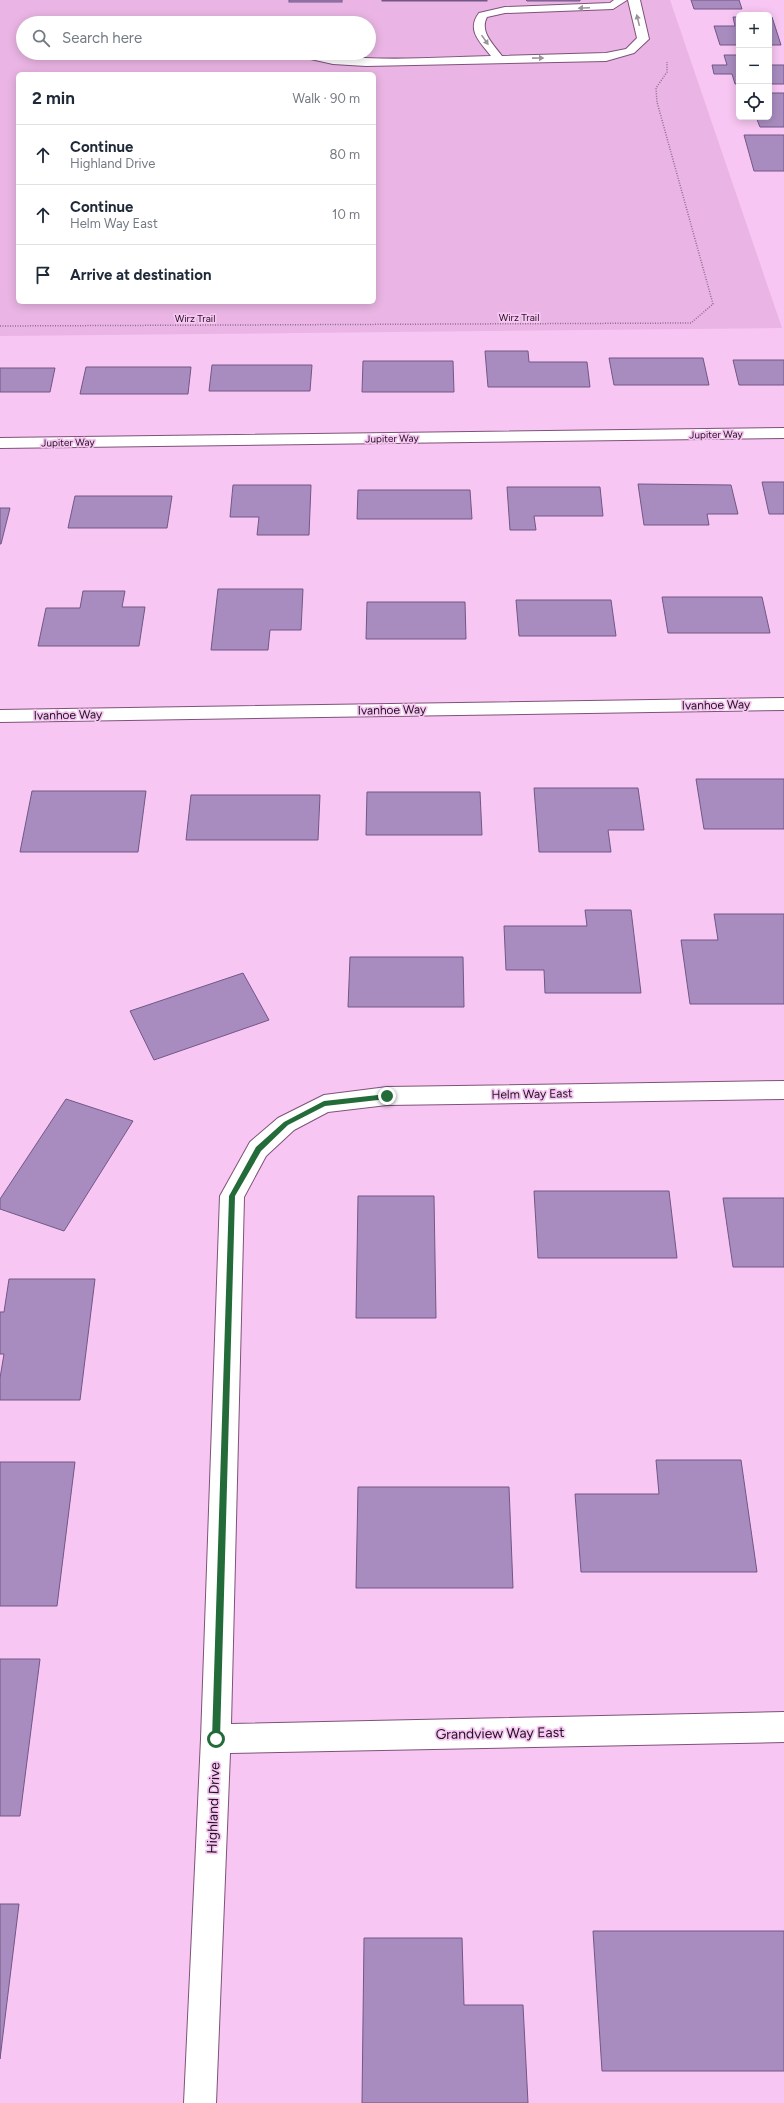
<!DOCTYPE html>
<meta charset="utf-8">
<style>
:root{--surface:#fff;--page:#f2f2f3;--text:#1f2937;--muted:#747a83;--line:#e0e1e3}
body{margin:0;font-family:Figtree,sans-serif;background:var(--page);color:var(--text)}
.controls{position:absolute;right:12px;top:12px;display:grid;overflow:hidden;border-radius:6px;box-shadow:0 2px 10px #0003}
.controls button{width:36px;height:36px;display:grid;place-items:center;padding:0;border:0;border-bottom:1px solid var(--line);background:var(--surface);color:var(--text);font:20px sans-serif}
.stop{position:absolute;width:12px;height:12px;margin:-9px;border:3px solid #236b38;border-radius:50%;background:#fff}
.stop.end{background:#236b38;border-color:#fff;box-shadow:0 1px 4px #0008}
.list{margin:0;padding:0;list-style:none}
h2{display:flex;justify-content:space-between;align-items:center;height:52px;margin:0;padding:0 16px;font-size:17px}
h2 small{font-size:13px;font-weight:400;color:var(--muted)}
.list li{display:grid;grid-template-columns:26px 1fr auto;gap:12px;align-items:center;box-sizing:border-box;height:60px;padding:0 16px;border-top:1px solid var(--line)}
.list b{display:block;font-size:15px;white-space:nowrap}
.list p{margin:0;font-size:13px;white-space:nowrap;color:var(--muted)}
.list em{font-size:13px;font-style:normal;color:var(--muted)}
.icon{flex:none;width:22px;height:22px;fill:none;stroke:currentColor;stroke-width:2;stroke-linecap:round;stroke-linejoin:round}
.map{position:relative;flex:none;width:784px;height:2103px;overflow:hidden}
.search{position:absolute;background:var(--surface);box-shadow:0 2px 10px #0003;left:16px;top:16px;width:360px;height:44px;display:flex;align-items:center;gap:10px;box-sizing:border-box;padding:0 14px;border-radius:22px;color:var(--muted);font-size:15px}
.panel{position:absolute;background:var(--surface);box-shadow:0 2px 10px #0003;left:16px;top:72px;width:360px;height:232px;border-radius:6px}
.map>svg:first-child{display:block}
.built{fill:#eab5e4;fill-rule:evenodd}
.building{fill:#a88cbf;stroke:#725786}
.lines{fill:none;stroke-linecap:round;stroke-linejoin:round}
.lane-casing{stroke:#7d5379;stroke-width:2}
.street-casing{stroke:#7d5379;stroke-width:2}
.path{stroke:#8f6d8c;stroke-width:1.5;stroke-dasharray:1 1.5;stroke-linecap:butt}
.lane{fill:#fff;fill-rule:evenodd}
.street{fill:#fff;fill-rule:evenodd}
.oneway{fill:#9c949b}
.route{fill:#236b38}
.labels{text-anchor:middle;stroke-width:3.5;stroke-linejoin:round;paint-order:stroke}
.far-street-label{font-size:10px;fill:#221121;stroke:#f7c6f2}
.street-label{font-size:12px;fill:#221121;stroke:#f7c6f2}
.near-street-label{font-size:14px;fill:#221121;stroke:#f7c6f2}
</style>
<div class="map">
<svg width="784" height="2103" viewBox="0 0 784 2103">
<rect width="100%" height="100%" fill="#f7c6f2"/>
<!-- built -->
<path class="built" d="M0 0H670L782 328 0 336ZM23 23H369V53H23ZM18 74H374V302H18Z"/>
<!-- building -->
<g class="building">
<rect x="289" y="0" width="53" height="2"/>
<rect x="382" y="0" width="105" height="1"/>
<polygon points="526,0 580,0 580,1 527,1"/>
<polygon points="691,0 739,0 742,9 694,9"/>
<polygon points="733,17 739,17 739,45 720,45 714,26 735,26"/>
<polygon points="769,17 772,17 781,45 769,45"/>
<polygon points="724,55 739,55 739,84 735,84 732,74 714,74 712,65 727,65"/>
<rect x="769" y="65" width="15" height="19"/>
<polygon points="769,93 784,93 784,127 760,127 756,117 769,117"/>
<polygon points="744,135 784,135 784,171 754,171"/>
<polygon points="485,351 528,351 529,362 587,362 590,387 488,387"/>
<polygon points="609,358 703,358 709,385 614,385"/>
<polygon points="733,360 784,360 784,385 739,385"/>
<polygon points="363,361 453,361 454,392 362,392"/>
<polygon points="212,365 312,365 310,391 209,391"/>
<polygon points="86,367 191,367 188,394 80,394"/>
<polygon points="0,368 55,368 50,392 0,392"/>
<polygon points="762,482 784,482 784,514 769,514"/>
<polygon points="638,484 731,485 738,514 707,514 709,525 644,525"/>
<polygon points="233,485 311,485 309,535 257,535 259,517 230,517"/>
<polygon points="507,487 600,487 603,516 534,516 536,530 510,530"/>
<polygon points="358,490 470,490 472,519 357,519"/>
<polygon points="75,496 172,496 167,528 68,528"/>
<polygon points="0,508 10,508 1,544 0,544"/>
<polygon points="218,589 303,589 301,630 270,630 268,650 211,650"/>
<polygon points="83,591 125,591 122,607 145,607 139,646 38,646 46,608 80,608"/>
<polygon points="662,597 762,597 770,633 668,633"/>
<polygon points="516,600 611,600 616,636 519,636"/>
<polygon points="367,602 465,602 466,639 366,639"/>
<polygon points="696,779 784,779 784,829 704,829"/>
<polygon points="534,788 638,788 644,830 608,830 611,852 539,852"/>
<polygon points="32,791 146,791 138,852 20,852"/>
<polygon points="367,792 480,792 482,835 366,835"/>
<polygon points="191,795 320,795 318,840 186,840"/>
<polygon points="585,910 631,910 641,993 545,993 544,970 506,970 504,926 587,926"/>
<polygon points="714,914 784,914 784,1004 690,1004 681,940 718,940"/>
<polygon points="350,957 463,957 464,1007 348,1007"/>
<polygon points="243,973 269,1020 154,1060 130,1011"/>
<polygon points="66,1099 133,1121 64,1231 0,1209 0,1199"/>
<polygon points="534,1191 669,1191 677,1258 538,1258"/>
<polygon points="358,1196 434,1196 436,1318 356,1318"/>
<polygon points="723,1198 784,1198 784,1267 733,1267"/>
<polygon points="9,1279 95,1279 80,1400 0,1400 0,1378 4,1354 0,1354 0,1312 4,1312"/>
<polygon points="656,1460 741,1460 757,1572 581,1572 575,1494 659,1494"/>
<polygon points="0,1462 75,1462 57,1606 0,1606"/>
<polygon points="358,1487 509,1487 513,1588 356,1588"/>
<polygon points="0,1659 40,1659 20,1816 0,1816"/>
<polygon points="0,1904 19,1904 0,2059"/>
<polygon points="593,1931 784,1931 784,2071 602,2071"/>
<polygon points="364,1938 462,1938 464,2005 523,2005 528,2103 362,2103"/>
</g>
<g class="lines">
<!-- lane casing -->
<g class="lane-casing">
<path id="lane" d="M614 0H627L613 9 505 13 487 17C479 32 494 45 502 56L606 53 626 49 637 38 628 0H640L649 39 634 53 606 61 366 66 333 64 293 55 291 53C316 53 340 57 365 58 406 60 449 57 491 56 480 42 466 30 479 13L505 7 610 3Z"/>
</g>
<!-- street casing -->
<g class="street-casing">
<g id="street">
<polygon points="784,428 784,438 0,448 0,438"/>
<polygon points="784,698 784,710 0,722 0,710"/>
<polygon points="784,1081 784,1099 387,1105 328,1112 294,1130 266,1156 244,1197 231,1724 784,1712 784,1742 230,1753 216,2103 184,2103 201,1739 220,1196 250,1142 278,1118 324,1095 387,1087"/>
</g>
</g>
<!-- path -->
<polyline class="path" points="0,326 691,323 713,304 657,102 656,88 667,72 667,62"/>
<!-- lane -->
<use href="#lane" class="lane"/>
<!-- street -->
<use href="#street" class="street"/>
</g>
<!-- one-way arrows -->
<defs><path id="oneway-solid" d="M-6-.8H1V-3.2L6.5 0L1 3.2V.8H-6Z"/></defs>
<g class="oneway">
<use href="#oneway-solid" transform="translate(584 8) rotate(178)"/>
<use href="#oneway-solid" transform="translate(638 20) rotate(-104)"/>
<use href="#oneway-solid" transform="translate(485 40) rotate(55)"/>
<use href="#oneway-solid" transform="translate(538 58) rotate(-1)"/>
</g>
<!-- route -->
<polygon class="route" points="387,1094 390,1096 387,1099 325,1106 288,1125 261,1151 235,1196 220,1739 216,1743 212,1739 229,1196 256,1147 284,1122 324,1101"/>
<g class="labels">
<!-- far-street labels -->
<g class="far-street-label">
<text x="519" y="321">Wirz Trail</text>
<text x="195" y="322">Wirz Trail</text>
<text transform="translate(716 434) rotate(-1)" y="4">Jupiter Way</text>
<text transform="translate(392 438) rotate(-1)" y="4">Jupiter Way</text>
<text transform="translate(68 442) rotate(-1)" y="4">Jupiter Way</text>
</g>
<!-- street labels -->
<g class="street-label">
<text transform="translate(716 705) rotate(-1)" y="4">Ivanhoe Way</text>
<text transform="translate(392 710) rotate(-1)" y="4">Ivanhoe Way</text>
<text transform="translate(68 715) rotate(-1)" y="4">Ivanhoe Way</text>
<text transform="translate(532 1094) rotate(-1)" y="4">Helm Way East</text>
</g>
<!-- near-street labels -->
<g class="near-street-label">
<text transform="translate(500 1733) rotate(-1)" y="5">Grandview Way East</text>
<text transform="translate(213 1808) rotate(-88)" y="5">Highland Drive</text>
</g>
</g>
</svg>
<div class="controls">
<button>+</button>
<button>−</button>
<button><svg class="icon" aria-label="locate" viewBox="0 0 24 24"><circle cx="12" cy="12" r="6"/><path d="M12 2v4M12 18v4M2 12h4M18 12h4"/></svg></button>
</div>
<div class="stop" style="left:216px;top:1739px"></div>
<div class="stop end" style="left:387px;top:1096px"></div>
<div class="search"><svg class="icon" aria-label="search" viewBox="0 0 24 24"><circle cx="10" cy="10" r="6"/><path d="M15 15l6 6"/></svg>Search here</div>
<section class="panel">
<h2>2 min<small>Walk · 90 m</small></h2>
<ul class="list">
<li><svg class="icon" aria-label="ahead" viewBox="0 0 24 24"><path d="M12 20V5M6 11l6-6 6 6"/></svg><div><b>Continue</b><p>Highland Drive</p></div><em>80 m</em></li>
<li><svg class="icon" aria-label="ahead" viewBox="0 0 24 24"><path d="M12 20V5M6 11l6-6 6 6"/></svg><div><b>Continue</b><p>Helm Way East</p></div><em>10 m</em></li>
<li><svg class="icon" aria-label="arrive" viewBox="0 0 24 24"><path d="M6 21V4h12l-3 4 3 4H6"/></svg><div><b>Arrive at destination</b></div></li>
</ul>
</section>
</div>
